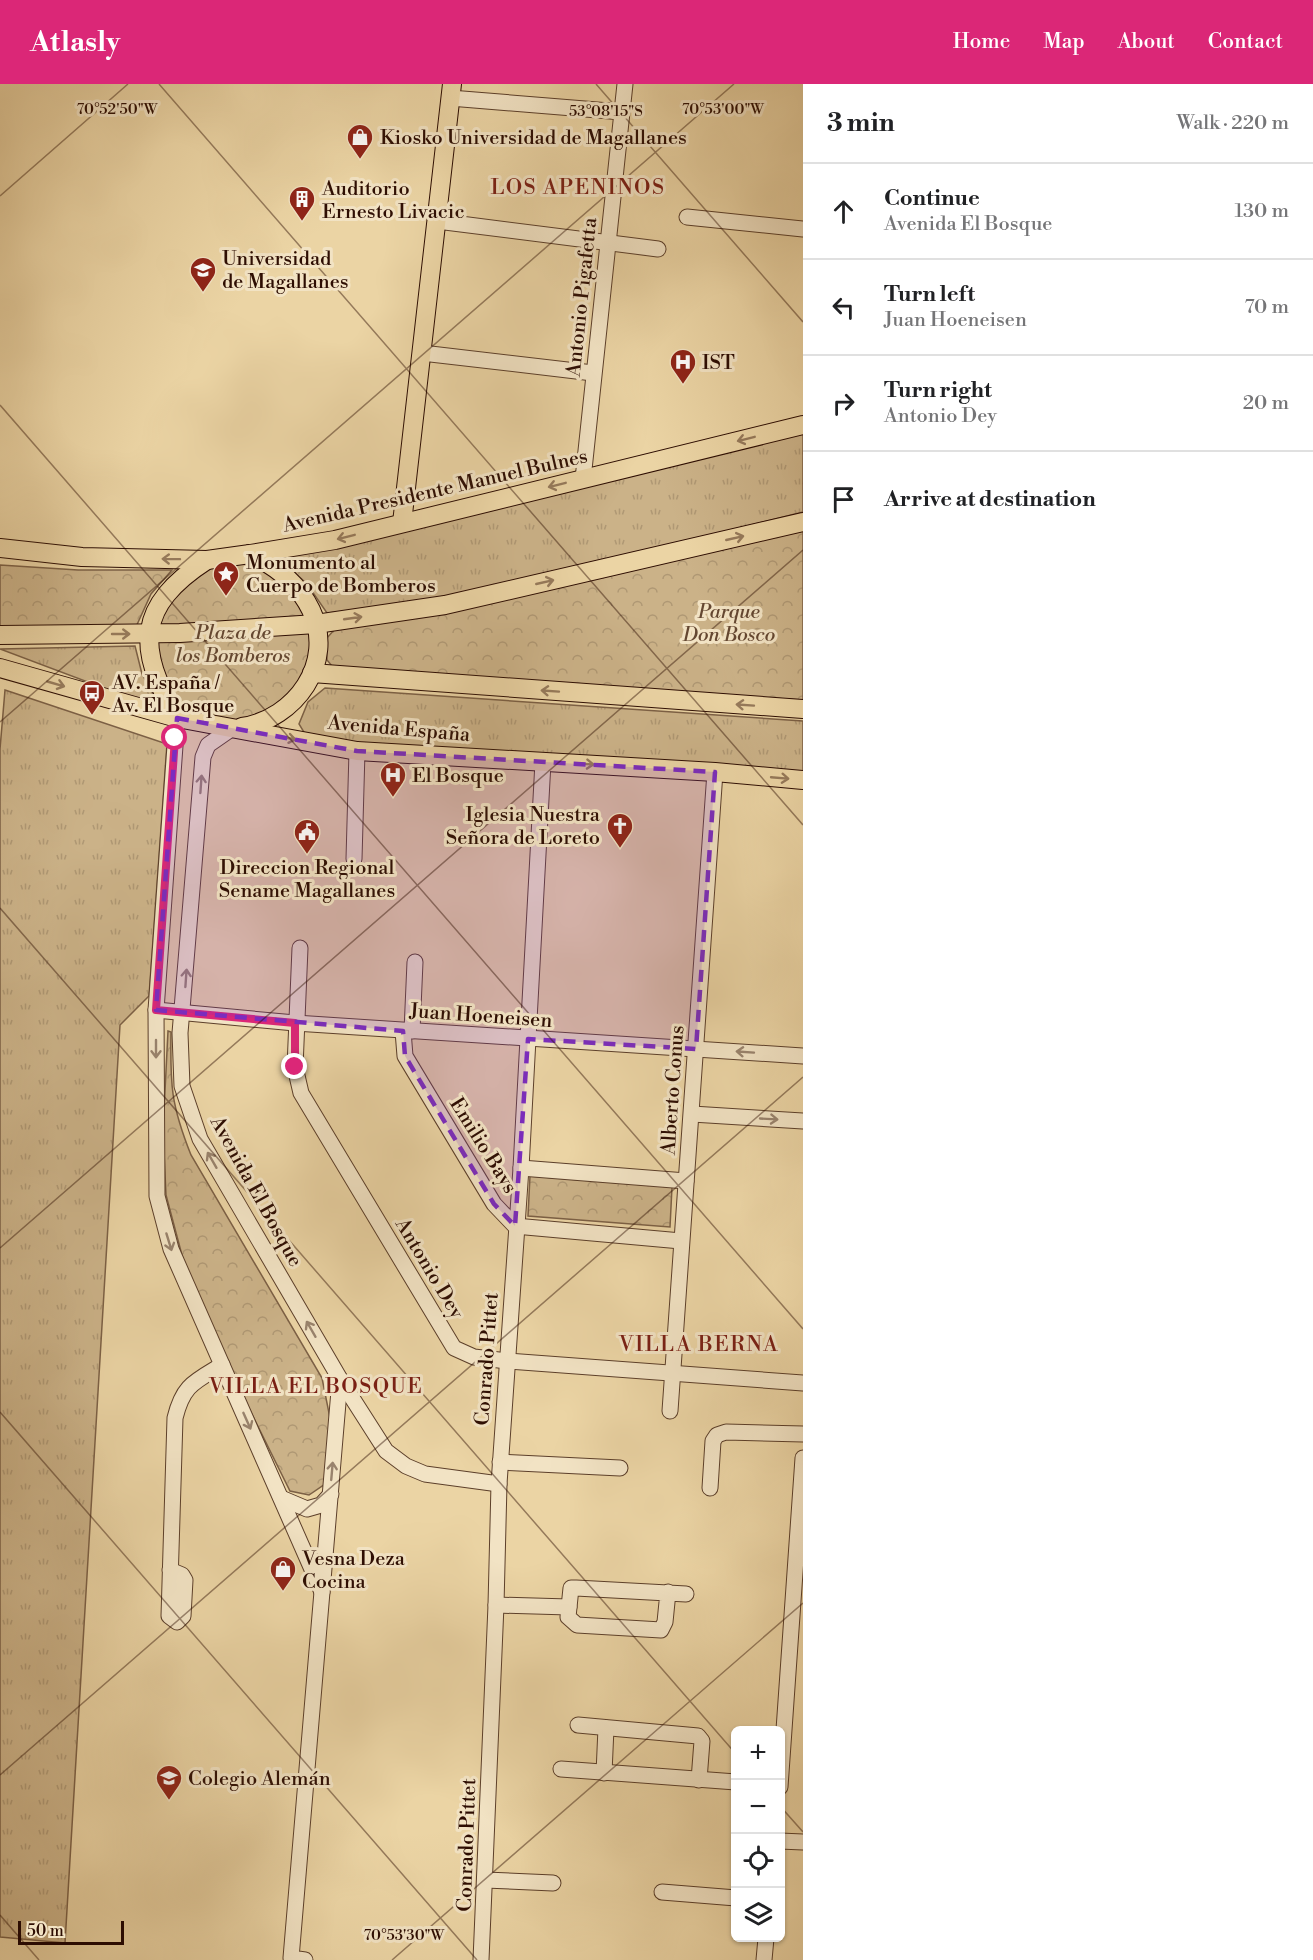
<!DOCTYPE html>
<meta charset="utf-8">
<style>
:root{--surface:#fff;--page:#f6f6f6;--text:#202124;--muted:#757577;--line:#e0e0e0;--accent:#db2777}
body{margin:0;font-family:"Libre Bodoni",serif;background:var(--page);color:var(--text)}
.controls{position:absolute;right:18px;bottom:18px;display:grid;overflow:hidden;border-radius:9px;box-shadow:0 2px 4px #0004}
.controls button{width:54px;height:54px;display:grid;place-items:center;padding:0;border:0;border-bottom:2px solid var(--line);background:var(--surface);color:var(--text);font:30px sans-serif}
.scale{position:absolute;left:18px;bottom:15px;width:106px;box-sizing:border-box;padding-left:6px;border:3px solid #2d0d02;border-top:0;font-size:16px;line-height:21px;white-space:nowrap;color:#2d0d02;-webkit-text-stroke:4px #f2e3c4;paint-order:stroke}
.stop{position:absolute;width:18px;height:18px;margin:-14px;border:4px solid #db2777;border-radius:50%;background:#fff}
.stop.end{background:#db2777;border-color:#fff;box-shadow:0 2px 6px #0008}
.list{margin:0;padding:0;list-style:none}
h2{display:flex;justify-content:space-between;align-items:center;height:78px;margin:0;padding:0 24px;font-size:26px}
h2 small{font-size:20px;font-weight:400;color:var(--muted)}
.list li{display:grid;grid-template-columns:39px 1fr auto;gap:18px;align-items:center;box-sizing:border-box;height:96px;padding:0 24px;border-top:2px solid var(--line)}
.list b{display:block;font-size:22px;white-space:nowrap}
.list p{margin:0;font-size:20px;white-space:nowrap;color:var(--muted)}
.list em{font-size:20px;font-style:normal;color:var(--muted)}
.icon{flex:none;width:33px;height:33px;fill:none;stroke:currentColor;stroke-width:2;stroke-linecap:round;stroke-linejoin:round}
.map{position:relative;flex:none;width:803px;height:1876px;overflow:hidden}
header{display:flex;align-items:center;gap:36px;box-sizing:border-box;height:84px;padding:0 30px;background:var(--accent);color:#fff}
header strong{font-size:28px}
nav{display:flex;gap:33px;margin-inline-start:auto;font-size:21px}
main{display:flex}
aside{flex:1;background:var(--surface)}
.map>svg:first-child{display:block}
.grass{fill:url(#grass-tufts);stroke:#7c6045;stroke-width:1.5}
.park{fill:url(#park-crowns);stroke:#7c6045;stroke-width:1.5}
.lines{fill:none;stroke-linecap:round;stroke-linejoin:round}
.minor-casing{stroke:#5c3f2a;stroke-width:17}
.major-casing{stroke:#2d0d02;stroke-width:20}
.minor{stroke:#f2e3c4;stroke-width:15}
.major{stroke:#ebd4a4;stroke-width:18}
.oneway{stroke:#967a5b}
.oneway2{stroke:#99836d}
.route{stroke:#db2777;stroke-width:8}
.marked{fill:#7b2cbf;fill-opacity:0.2;stroke:#7b2cbf;stroke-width:4.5;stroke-dasharray:12 8;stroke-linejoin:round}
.ticks{fill:none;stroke:#2d0d02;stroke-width:1.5;stroke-opacity:0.45}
.labels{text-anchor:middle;stroke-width:6;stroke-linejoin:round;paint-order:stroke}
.poi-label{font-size:20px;fill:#2d0d02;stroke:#f2e3c4;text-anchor:start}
.street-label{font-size:20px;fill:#2d0d02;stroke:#f2e3c4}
.park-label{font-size:20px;font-style:italic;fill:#644731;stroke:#f2e3c4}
.neighbourhood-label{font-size:21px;letter-spacing:1.5px;fill:#7a1f14;stroke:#f2e3c4}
.ticks-label{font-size:15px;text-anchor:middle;fill:#2d0d02;stroke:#f2e3c4;stroke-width:6;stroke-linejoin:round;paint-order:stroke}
</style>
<header>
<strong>Atlasly</strong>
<nav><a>Home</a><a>Map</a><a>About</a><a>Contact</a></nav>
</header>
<main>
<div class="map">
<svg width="803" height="1876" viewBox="0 0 803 1876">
<defs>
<pattern id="grass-tufts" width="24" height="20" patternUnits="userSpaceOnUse" patternTransform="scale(1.5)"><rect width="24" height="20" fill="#cbb288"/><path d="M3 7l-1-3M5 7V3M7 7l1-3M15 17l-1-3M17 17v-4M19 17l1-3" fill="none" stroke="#af9874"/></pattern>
<pattern id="park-crowns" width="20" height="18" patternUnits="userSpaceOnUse" patternTransform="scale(1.5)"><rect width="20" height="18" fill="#cbb288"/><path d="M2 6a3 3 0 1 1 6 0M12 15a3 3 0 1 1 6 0" fill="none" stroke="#af9874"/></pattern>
</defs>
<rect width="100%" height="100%" fill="#ebd4a4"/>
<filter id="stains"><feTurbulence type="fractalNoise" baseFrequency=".00333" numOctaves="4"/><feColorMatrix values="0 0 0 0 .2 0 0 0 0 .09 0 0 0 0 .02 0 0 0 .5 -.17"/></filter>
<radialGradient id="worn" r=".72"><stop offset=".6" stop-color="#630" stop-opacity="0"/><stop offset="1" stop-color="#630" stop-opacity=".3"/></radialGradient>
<!-- grass -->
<g class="grass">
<polygon points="803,334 803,428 437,519 327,529 307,500 278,473"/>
<polygon points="135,562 142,590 160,622 154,623 0,565"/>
<polygon points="325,604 803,637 803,690 314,656 305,650 299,640 308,618"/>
<polygon points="5,606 167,660 149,912 120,941 65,1859 0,1853 0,665"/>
</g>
<!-- park -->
<g class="park">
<polygon points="803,447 803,616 337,588 327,576 326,555 335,545"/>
<path d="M243 480 259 483 298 512 313 557 300 604 248 639C207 634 174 632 158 587 153 575 160 538 161 522L210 482Z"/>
<polygon points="0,481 78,486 172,486 151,510 135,545 0,545"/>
<path d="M168 947 171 948C170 1001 171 1021 191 1071L322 1294 330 1334 325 1400 309 1411 290 1407 231 1288 183 1175 166 1111 163 1047Z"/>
<polygon points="530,1092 672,1103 670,1143 528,1132"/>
</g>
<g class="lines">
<!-- minor casing -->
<g class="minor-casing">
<g id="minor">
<polyline points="450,14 622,28"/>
<polyline points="687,133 803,145"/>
<polyline points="437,137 658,165"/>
<polyline points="422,269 593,289"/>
<polyline points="583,395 625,0"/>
<polyline points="177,634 156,926 157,1112 171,1165 322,1508"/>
<polyline points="231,645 208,661 203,673 180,949 182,1002 200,1055 340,1295 386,1367 406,1382 425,1390 499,1400"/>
<polyline points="354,775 357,667"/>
<polyline points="300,864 295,983 301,1009 454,1264 474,1273 507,1277 803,1299"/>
<polyline points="156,926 295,939 803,972"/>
<polyline points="403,947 405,972 494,1120 515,1142 681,1157"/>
<polyline points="412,947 415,878"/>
<polyline points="692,1030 803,1037"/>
<polyline points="521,1084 686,1097"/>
<polyline points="670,1327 715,688"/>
<polyline points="500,1378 620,1384"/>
<polyline points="710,1404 713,1357 717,1351 726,1348 803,1350"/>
<polyline points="281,1414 307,1425 321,1421 331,1410"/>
<path d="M170 1486 182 1491 185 1496 183 1532 177 1538 169 1532 175 1334C183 1301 194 1298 222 1281"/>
<polyline points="668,1508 665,1538 661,1546 577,1541 568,1533 571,1504 576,1504 686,1510"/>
<polyline points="496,1521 569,1523"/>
<polyline points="578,1641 698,1652 702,1657 699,1696"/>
<polyline points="561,1685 736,1698"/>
<polyline points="604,1689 606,1644"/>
<polyline points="780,1703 803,1374"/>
<polyline points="780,1757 803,1758"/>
<polyline points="485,1796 553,1799"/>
<polyline points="662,1808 736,1814"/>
<polyline points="305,1876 291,1874 340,1295"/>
<polyline points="481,1876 496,1521 499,1400 521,1084 543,678"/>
<polyline points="764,1876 766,1854"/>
</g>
</g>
<!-- major casing -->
<g class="major-casing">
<g id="major">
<polyline points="402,439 452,0"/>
<polyline points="0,464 82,473 207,476 250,470 335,456 803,341"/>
<polyline points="0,551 180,549 316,540 445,521 803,438"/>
<polyline points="0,584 177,634 357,667 715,688 803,696"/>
<polyline points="312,589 803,625"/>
<path d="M177 634C136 564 136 522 207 476"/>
<path d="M242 643C295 635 336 579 311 526 298 499 276 482 250 470"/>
</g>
</g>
<!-- minor -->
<use href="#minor" class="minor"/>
<!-- major -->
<use href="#major" class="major"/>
</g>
<!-- one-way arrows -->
<defs><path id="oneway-shaft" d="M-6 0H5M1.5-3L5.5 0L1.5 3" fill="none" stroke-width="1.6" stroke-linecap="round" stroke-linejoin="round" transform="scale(1.5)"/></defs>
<g class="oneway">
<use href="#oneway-shaft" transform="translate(746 355) rotate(166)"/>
<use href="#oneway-shaft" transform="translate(557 401) rotate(166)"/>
<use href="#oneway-shaft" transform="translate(346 453) rotate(166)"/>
<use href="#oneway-shaft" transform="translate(735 454) rotate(-13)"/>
<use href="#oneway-shaft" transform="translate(171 475) rotate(-179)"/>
<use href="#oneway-shaft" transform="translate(545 498) rotate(-13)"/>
<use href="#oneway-shaft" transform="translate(353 534) rotate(-8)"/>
<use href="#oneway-shaft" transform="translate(121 550)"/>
<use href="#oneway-shaft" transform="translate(56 600) rotate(16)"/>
<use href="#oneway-shaft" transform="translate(550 607) rotate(-176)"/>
<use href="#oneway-shaft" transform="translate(745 621) rotate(-176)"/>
<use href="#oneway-shaft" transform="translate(287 654) rotate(10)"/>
<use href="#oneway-shaft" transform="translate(585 680) rotate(3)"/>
<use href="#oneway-shaft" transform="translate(780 694) rotate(5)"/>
</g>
<g class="oneway2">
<use href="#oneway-shaft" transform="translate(201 700) rotate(-86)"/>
<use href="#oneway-shaft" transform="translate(186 894) rotate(-86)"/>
<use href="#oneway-shaft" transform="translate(156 965) rotate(90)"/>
<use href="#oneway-shaft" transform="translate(745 968) rotate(-176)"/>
<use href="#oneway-shaft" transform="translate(769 1035) rotate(3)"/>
<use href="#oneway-shaft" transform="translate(212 1076) rotate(-120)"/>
<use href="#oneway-shaft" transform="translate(169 1158) rotate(73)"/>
<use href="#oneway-shaft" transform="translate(311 1245) rotate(-120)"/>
<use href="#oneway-shaft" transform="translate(247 1337) rotate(66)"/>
<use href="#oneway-shaft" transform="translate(332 1387) rotate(-85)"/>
</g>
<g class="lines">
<!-- route -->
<polyline class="route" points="175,654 156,926 295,939 295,983"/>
</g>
<!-- marked area -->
<path class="marked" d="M177 634 357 667 715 688 696 965 528 955 515 1142 494 1120 405 972 403 947 156 926Z"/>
<!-- ticks -->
<path class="ticks" d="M159 0 803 741M596 0 803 238M0 112 128 0M0 321 803 1245M0 638 734 0M0 824 736 1670M0 1164 803 466M0 1328 477 1876M0 1691 803 993M780 1722 803 1748M0 1831 39 1876M392 1876 803 1519"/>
<!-- icons -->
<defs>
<g id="shop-pin" transform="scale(1.35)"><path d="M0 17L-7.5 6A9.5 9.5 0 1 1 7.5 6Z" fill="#8f2418" stroke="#f2e3c4"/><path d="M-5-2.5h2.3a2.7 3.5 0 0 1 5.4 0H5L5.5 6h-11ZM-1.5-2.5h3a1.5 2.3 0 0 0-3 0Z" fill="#fff"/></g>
<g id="building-pin" transform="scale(1.35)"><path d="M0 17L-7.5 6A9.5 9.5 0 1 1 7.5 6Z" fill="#8f2418" stroke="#f2e3c4"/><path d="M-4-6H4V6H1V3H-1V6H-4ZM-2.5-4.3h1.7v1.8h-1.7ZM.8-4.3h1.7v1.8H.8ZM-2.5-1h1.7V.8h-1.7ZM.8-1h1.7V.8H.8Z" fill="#fff"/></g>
<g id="university-pin" transform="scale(1.35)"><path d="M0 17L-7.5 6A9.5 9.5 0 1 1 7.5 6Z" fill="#8f2418" stroke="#f2e3c4"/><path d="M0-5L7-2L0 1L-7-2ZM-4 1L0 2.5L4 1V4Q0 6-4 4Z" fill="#fff"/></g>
<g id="hospital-pin" transform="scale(1.35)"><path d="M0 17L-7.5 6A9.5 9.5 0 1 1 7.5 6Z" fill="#8f2418" stroke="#f2e3c4"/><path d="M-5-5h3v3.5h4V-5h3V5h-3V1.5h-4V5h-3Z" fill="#fff"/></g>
<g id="sight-pin" transform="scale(1.35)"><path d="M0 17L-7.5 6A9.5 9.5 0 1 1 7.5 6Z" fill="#8f2418" stroke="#f2e3c4"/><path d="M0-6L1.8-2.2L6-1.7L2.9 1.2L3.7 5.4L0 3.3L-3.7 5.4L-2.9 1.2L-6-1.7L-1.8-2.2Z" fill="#fff"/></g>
<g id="bus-pin" transform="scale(1.35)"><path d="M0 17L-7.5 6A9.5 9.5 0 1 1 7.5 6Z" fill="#8f2418" stroke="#f2e3c4"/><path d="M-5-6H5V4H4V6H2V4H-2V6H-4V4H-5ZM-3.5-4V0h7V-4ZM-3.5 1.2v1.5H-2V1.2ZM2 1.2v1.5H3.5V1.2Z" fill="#fff"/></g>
<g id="church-pin" transform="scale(1.35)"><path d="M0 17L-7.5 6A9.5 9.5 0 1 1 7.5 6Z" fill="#8f2418" stroke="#f2e3c4"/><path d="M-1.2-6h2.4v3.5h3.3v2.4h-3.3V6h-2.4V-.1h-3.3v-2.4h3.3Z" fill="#fff"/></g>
<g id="civic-pin" transform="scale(1.35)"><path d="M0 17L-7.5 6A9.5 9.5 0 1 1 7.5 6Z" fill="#8f2418" stroke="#f2e3c4"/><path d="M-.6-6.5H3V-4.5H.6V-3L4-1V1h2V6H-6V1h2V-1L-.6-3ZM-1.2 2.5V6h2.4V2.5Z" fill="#fff"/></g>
<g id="school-pin" transform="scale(1.35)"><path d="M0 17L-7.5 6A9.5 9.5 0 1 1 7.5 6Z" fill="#8f2418" stroke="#f2e3c4"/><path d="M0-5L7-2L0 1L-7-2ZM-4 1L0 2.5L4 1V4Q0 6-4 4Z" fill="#fff"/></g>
</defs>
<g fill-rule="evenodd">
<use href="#shop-pin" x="360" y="53"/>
<use href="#building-pin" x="302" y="115"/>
<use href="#university-pin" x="203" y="186"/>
<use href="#hospital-pin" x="683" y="278"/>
<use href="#sight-pin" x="226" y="490"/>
<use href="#bus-pin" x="92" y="609"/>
<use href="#hospital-pin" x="393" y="691"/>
<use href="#church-pin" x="620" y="742"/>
<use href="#civic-pin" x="307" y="748"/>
<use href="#shop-pin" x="283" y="1485"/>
<use href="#school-pin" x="169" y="1694"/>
</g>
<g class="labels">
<!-- poi labels -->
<g class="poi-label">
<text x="380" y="60">Kiosko Universidad de Magallanes</text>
<text x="322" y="111">Auditorio<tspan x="322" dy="23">Ernesto Livacic</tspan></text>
<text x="222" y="181">Universidad<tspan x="222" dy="23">de Magallanes</tspan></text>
<text x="702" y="285">IST</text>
<text x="246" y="485">Monumento al<tspan x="246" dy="23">Cuerpo de Bomberos</tspan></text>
<text x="112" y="605">AV. España /<tspan x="112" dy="23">Av. El Bosque</tspan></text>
<text x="412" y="698">El Bosque</text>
<text x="600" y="737" text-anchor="end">Iglesia Nuestra<tspan x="600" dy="23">Señora de Loreto</tspan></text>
<text x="307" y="790" text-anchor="middle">Direccion Regional<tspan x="307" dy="23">Sename Magallanes</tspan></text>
<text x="302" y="1481">Vesna Deza<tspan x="302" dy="23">Cocina</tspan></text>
<text x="188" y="1701">Colegio Alemán</text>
</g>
<!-- street labels -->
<g class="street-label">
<text transform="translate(581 213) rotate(-84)" y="7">Antonio Pigafetta</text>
<text transform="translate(435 406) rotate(-13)" y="7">Avenida Presidente Manuel Bulnes</text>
<text transform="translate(399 644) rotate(5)" y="7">Avenida España</text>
<text transform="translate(481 931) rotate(4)" y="7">Juan Hoeneisen</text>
<text transform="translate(672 1006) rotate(-86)" y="7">Alberto Conus</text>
<text transform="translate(484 1061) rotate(58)" y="7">Emilio Bays</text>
<text transform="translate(257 1107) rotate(61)" y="7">Avenida El Bosque</text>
<text transform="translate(430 1184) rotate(59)" y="7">Antonio Dey</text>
<text transform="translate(486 1275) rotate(-86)" y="7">Conrado Pittet</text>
<text transform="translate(466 1761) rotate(-88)" y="7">Conrado Pittet</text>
</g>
<!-- park labels -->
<g class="park-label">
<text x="729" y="534">Parque<tspan x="729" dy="23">Don Bosco</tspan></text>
<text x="233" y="555">Plaza de<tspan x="233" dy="23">los Bomberos</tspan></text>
</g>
<!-- neighbourhood labels -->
<g class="neighbourhood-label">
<text x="578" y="110">LOS APENINOS</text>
<text x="699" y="1267">VILLA BERNA</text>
<text x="316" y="1309">VILLA EL BOSQUE</text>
</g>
</g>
<g class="ticks-label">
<text x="117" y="30">70°52'50"W</text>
<text x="723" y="30">70°53'00"W</text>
<text x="606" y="32">53°08'15"S</text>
<text x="404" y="1856">70°53'30"W</text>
</g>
<rect width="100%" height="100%" filter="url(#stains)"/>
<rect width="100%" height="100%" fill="url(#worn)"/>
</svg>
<div class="controls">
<button>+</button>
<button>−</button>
<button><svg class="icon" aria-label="locate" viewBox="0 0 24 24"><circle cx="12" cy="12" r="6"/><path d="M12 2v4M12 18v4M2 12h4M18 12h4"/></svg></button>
<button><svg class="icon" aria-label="layers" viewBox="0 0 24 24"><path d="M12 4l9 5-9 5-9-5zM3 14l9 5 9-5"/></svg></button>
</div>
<div class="scale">50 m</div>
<div class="stop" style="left:175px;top:654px"></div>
<div class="stop end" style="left:295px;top:983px"></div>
</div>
<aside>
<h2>3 min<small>Walk · 220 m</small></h2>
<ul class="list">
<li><svg class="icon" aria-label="ahead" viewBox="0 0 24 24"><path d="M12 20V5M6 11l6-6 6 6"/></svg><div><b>Continue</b><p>Avenida El Bosque</p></div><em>130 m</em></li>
<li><svg class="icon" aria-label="left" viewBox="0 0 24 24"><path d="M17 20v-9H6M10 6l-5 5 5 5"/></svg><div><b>Turn left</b><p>Juan Hoeneisen</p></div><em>70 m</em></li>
<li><svg class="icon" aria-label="right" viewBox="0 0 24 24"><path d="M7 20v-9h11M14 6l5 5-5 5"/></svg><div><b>Turn right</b><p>Antonio Dey</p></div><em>20 m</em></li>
<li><svg class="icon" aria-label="arrive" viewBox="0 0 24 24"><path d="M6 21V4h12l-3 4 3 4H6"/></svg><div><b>Arrive at destination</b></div></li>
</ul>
</aside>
</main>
